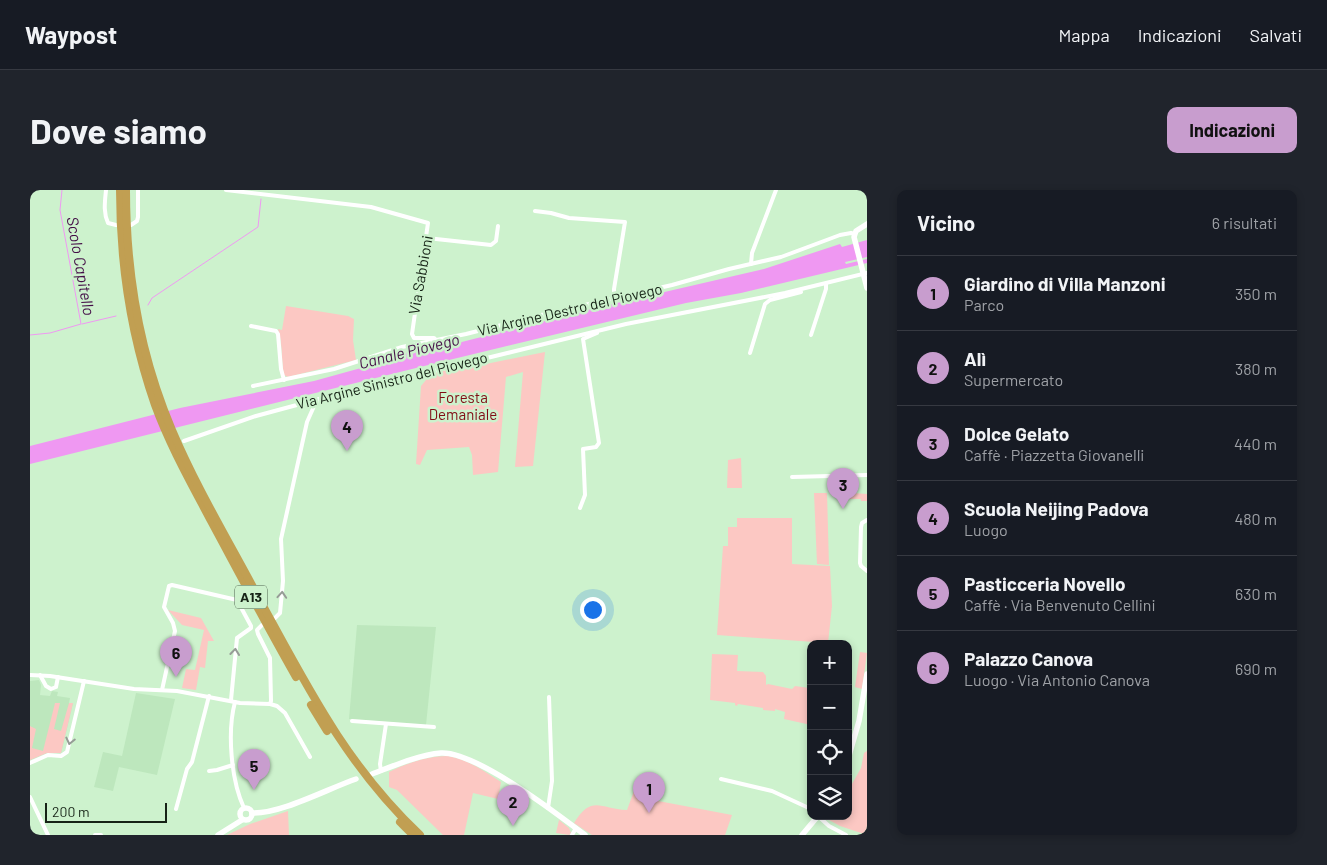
<!DOCTYPE html>
<html lang="it">
<meta charset="utf-8">
<style>
:root{--surface:#171b24;--page:#20242c;--text:#f1f3f6;--muted:#9ea1a6;--line:#363941;--accent:#c89dce}
body{margin:0;font-family:Barlow,sans-serif;background:var(--page);color:var(--text)}
.controls{position:absolute;right:15px;bottom:15px;display:grid;overflow:hidden;border-radius:10px;box-shadow:0 2px 8px #0003}
.controls button{width:45px;height:45px;display:grid;place-items:center;padding:0;border:0;border-bottom:1px solid var(--line);background:var(--surface);color:var(--text);font:25px sans-serif}
.scale{position:absolute;left:15px;bottom:12px;width:122px;box-sizing:border-box;padding-left:5px;border:2px solid #162316;border-top:0;font-size:14px;line-height:18px;white-space:nowrap;color:#162316;-webkit-text-stroke:4px #cdf2cd;paint-order:stroke}
.you{position:absolute;left:562px;top:419px;width:18px;height:18px;margin:-12px;border:4px solid #fff;border-radius:50%;background:#1a73e8;box-shadow:0 0 0 8px #1a73e833}
.badge{display:grid;place-items:center;width:32px;height:32px;border-radius:50%;background:var(--accent);color:#111;font-size:16px;font-weight:700}
.pin{position:absolute;translate:-50% -41px;filter:drop-shadow(0 1px 2px #0008)}
.pin::after{content:'';position:absolute;top:26px;width:18px;height:15px;background:inherit;clip-path:polygon(0 0,100% 0,50% 100%)}
.list{margin:0;padding:0;list-style:none}
h2{display:flex;justify-content:space-between;align-items:center;height:65px;margin:0;padding:0 20px;font-size:21px}
h2 small{font-size:16px;font-weight:400;color:var(--muted)}
.list li{display:grid;grid-template-columns:32px 1fr auto;gap:15px;align-items:center;box-sizing:border-box;height:75px;padding:0 20px;border-top:1px solid var(--line)}
.list b{display:block;font-size:19px;white-space:nowrap}
.list p{margin:0;font-size:16px;white-space:nowrap;color:var(--muted)}
.list em{font-size:16px;font-style:normal;color:var(--muted)}
.icon{flex:none;width:28px;height:28px;fill:none;stroke:currentColor;stroke-width:2;stroke-linecap:round;stroke-linejoin:round}
.map{position:relative;flex:none;width:837px;height:645px;overflow:hidden;border-radius:10px}
header{display:flex;align-items:center;gap:30px;box-sizing:border-box;height:70px;padding:0 25px;background:var(--surface);border-bottom:1px solid var(--line)}
header strong{font-size:24px}
nav{display:flex;gap:28px;margin-inline-start:auto;font-size:18px}
.intro{display:flex;align-items:center;justify-content:space-between;box-sizing:border-box;height:120px;padding:0 30px}
h1{margin:0;font-size:35px}
.button{padding:12px 22px;border-radius:10px;background:var(--accent);color:#111;font-size:18px;font-weight:700}
main{display:flex;gap:30px;padding:0 30px}
aside{flex:1;background:var(--surface);border-radius:10px;box-shadow:0 2px 8px #0003}
.map>svg:first-child{display:block}
.built{fill:#bde7bd}
.green{fill:#fcc8c3}
.water{fill:#ef98f2}
.lines{fill:none;stroke-linecap:round;stroke-linejoin:round}
.stream{stroke:#ef98f2;stroke-width:1}
.street{stroke:#fff;stroke-width:4}
.secondary{stroke:#fff;stroke-width:5.5}
.highway{stroke:#c19f52;stroke-width:8}
.oneway{stroke:#969c96}
.labels{text-anchor:middle;stroke-width:5;stroke-linejoin:round;paint-order:stroke}
.shield{fill:#cdf2cd;stroke:#4d614d;stroke-width:1}
.shield-label{font-size:14px;font-weight:bold;fill:#162316}
.street-label{font-size:15px;fill:#162316;stroke:#cdf2cd}
.park-label{font-size:15px;fill:#800c14;stroke:#cdf2cd}
.water-label{font-size:16px;font-style:italic;fill:#440e47;stroke:#cdf2cd}
</style>
<header>
<strong>Waypost</strong>
<nav><a>Mappa</a><a>Indicazioni</a><a>Salvati</a></nav>
</header>
<div class="intro"><h1>Dove siamo</h1><a class="button">Indicazioni</a></div>
<main>
<div class="map">
<svg width="837" height="645" viewBox="0 0 837 645">
<rect width="100%" height="100%" fill="#cdf2cd"/>
<!-- built -->
<g class="built">
<polygon points="327,435 406,437 396,535 319,529"/>
<polygon points="9,490 11,495 10,505 20,506 22,501 28,502 27,506 40,508 39,513 43,513 31,563 17,563 0,570 0,491"/>
<polygon points="106,503 145,509 127,585 89,577 83,601 64,597 73,562 92,566"/>
</g>
<!-- green -->
<g class="green">
<path d="M256 116 318 126 324 129 323 150 326 170 258 187 254 185C251 170 253 154 248 139L252 140Z"/>
<polygon points="515,162 503,276 485,277 493,182 476,187 468,282 443,285 442,265 439,257 397,260 390,275 386,274 391,196 396,190 393,184 453,169 456,174"/>
<polygon points="711,268 712,298 697,298 698,270"/>
<polygon points="820,299 823,300 823,303 837,304 837,311 831,311 831,309 820,309"/>
<polygon points="784,303 797,303 799,375 787,374"/>
<polygon points="707,328 762,328 762,374 800,376 802,416 798,453 687,445 693,356 698,356 698,337 707,337"/>
<polygon points="138,420 171,428 184,451 178,451 175,478 170,477 166,500 152,498 156,479 165,480 174,440 152,435"/>
<polygon points="830,462 837,463 832,499 825,497"/>
<polygon points="682,464 708,465 707,481 733,482 736,486 736,495 738,494 762,499 765,496 779,498 781,500 781,535 754,529 755,522 745,519 745,521 733,520 733,518 708,514 707,516 705,515 705,513 680,510"/>
<polygon points="25,513 30,513 24,539 31,541 39,513 43,513 31,563 17,563 0,570 0,536 6,539 2,558 13,561"/>
<polygon points="837,561 837,644 834,644 810,636 799,630 799,627 818,626 818,601 831,578 834,563"/>
<path d="M418 566C439 570 454 581 471 592L468 609 443 603 434 645H413L367 600 359 597V582C377 573 398 566 418 566Z"/>
<path d="M604 601 623 602V610L702 625 695 645H562L544 633C562 604 570 619 597 620Z"/>
<polygon points="258,621 259,645 197,645 220,634"/>
<polygon points="529,630 539,638 541,643 539,645 526,643"/>
</g>
<!-- water -->
<polygon class="water" points="837,50 837,67 815,72 816,74 837,69 837,73 711,103 656,113 386,178 0,274 0,256 150,218 284,191 331,178 375,163 416,156 561,119 734,79 810,54 812,57"/>
<g class="lines">
<!-- stream -->
<g class="stream">
<polyline points="118,115 122,108 228,37 231,9"/>
<polyline points="52,134 86,126"/>
<polyline points="0,145 20,143 51,134 30,20 32,0"/>
</g>
<!-- street -->
<g class="street">
<path d="M76 0C75 11 73 22 78 33L86 35"/>
<polyline points="196,0 341,17 398,33 382,144 384,148 404,148 406,150"/>
<polyline points="505,21 521,23 539,28 595,32 584,99 584,108"/>
<polyline points="101,35 107,31 108,27 108,0"/>
<polyline points="397,48 461,55 466,51 468,36"/>
<polyline points="721,74 722,63 746,0"/>
<polyline points="221,136 246,141 248,144 251,179 254,190"/>
<polyline points="781,145 796,99 796,94"/>
<polyline points="720,163 735,114 740,110 771,102"/>
<polyline points="223,196 304,179 372,157 436,144 511,125 642,95 699,79 751,67 810,45 821,43 825,44"/>
<polyline points="154,251 226,226 289,209 596,134 755,103 837,83"/>
<polyline points="762,287 837,285"/>
<polyline points="550,318 555,305 553,259 566,257 569,253 553,149 567,143"/>
<polyline points="837,330 832,333 831,337 830,373 831,376 837,381"/>
<polyline points="245,428 250,423 253,391 251,349 277,232 285,214 289,210"/>
<polyline points="232,435 227,440 228,444 240,468 241,511 240,514"/>
<polyline points="0,485 20,486 104,499 147,501 210,513 240,514 247,516 255,523 280,567"/>
<polyline points="10,485 16,496 21,499 26,497 28,487"/>
<polyline points="132,500 145,441 143,433 134,417 139,396 142,395 207,410 221,436 221,438 207,448 201,510"/>
<path d="M205 512C197 542 201 590 214 618"/>
<polyline points="322,531 404,537"/>
<polyline points="779,545 781,545"/>
<polyline points="0,573 18,565 31,566 37,562 54,491"/>
<polyline points="179,581 187,580 203,575"/>
<polyline points="351,581 350,574 356,534"/>
<polyline points="691,589 742,601 781,619"/>
<polyline points="0,607 18,645"/>
<polyline points="518,618 522,591 519,507"/>
<polyline points="146,619 157,579 162,572 179,506"/>
<polyline points="788,626 799,636 816,645"/>
<polyline points="65,645 71,645"/>
<polyline points="542,645 546,638"/>
</g>
<!-- secondary -->
<g class="secondary">
<polyline points="837,34 826,41 824,47 837,98"/>
<polyline points="818,569 829,531 837,484"/>
<path d="M342 584C363 576 388 565 411 563 445 561 526 623 555 645"/>
<circle cx="216" cy="624" r="6"/>
<path d="M222 623C251 624 297 599 326 589"/>
<polyline points="188,645 212,630"/>
<polyline points="772,645 788,626"/>
</g>
<!-- highway -->
<g class="highway">
<path d="M90 0C90 74 101 146 125 215 140 256 161 293 181 331 209 383 237 436 266 487"/>
<path d="M96 0C96 82 110 165 142 240 167 299 201 355 231 412 278 498 317 576 390 645"/>
<polyline points="281,515 297,541"/>
<polyline points="370,632 383,645"/>
</g>
</g>
<!-- one-way arrows -->
<defs><path id="oneway-chevron" d="M-2-3.5L2.5 0L-2 3.5" fill="none" stroke-width="1.6" stroke-linecap="round" stroke-linejoin="round" transform="scale(1.25)"/></defs>
<g class="oneway">
<use href="#oneway-chevron" transform="translate(252 405) rotate(-86)"/>
<use href="#oneway-chevron" transform="translate(205 462) rotate(-84)"/>
<use href="#oneway-chevron" transform="translate(40 551) rotate(103)"/>
</g>
<g class="labels">
<!-- shield labels -->
<rect class="shield" x="205" y="395.5" width="32" height="23" rx="4"/>
<g class="shield-label">
<text x="221" y="412">A13</text>
</g>
<!-- street labels -->
<g class="street-label">
<text transform="translate(391 85) rotate(-80)" y="5">Via Sabbioni</text>
<text transform="translate(540 120) rotate(-13)" y="5">Via Argine Destro del Piovego</text>
<text transform="translate(362 191) rotate(-14)" y="5">Via Argine Sinistro del Piovego</text>
</g>
<!-- park labels -->
<g class="park-label">
<text x="433" y="213">Foresta<tspan x="433" dy="17">Demaniale</tspan></text>
</g>
<!-- water labels -->
<g class="water-label">
<text transform="translate(51 76) rotate(80)" y="6">Scolo Capitello</text>
<text transform="translate(379 161) rotate(-14)" y="6">Canale Piovego</text>
</g>
</g>
</svg>
<div class="controls">
<button>+</button>
<button>−</button>
<button><svg class="icon" aria-label="locate" viewBox="0 0 24 24"><circle cx="12" cy="12" r="6"/><path d="M12 2v4M12 18v4M2 12h4M18 12h4"/></svg></button>
<button><svg class="icon" aria-label="layers" viewBox="0 0 24 24"><path d="M12 4l9 5-9 5-9-5zM3 14l9 5 9-5"/></svg></button>
</div>
<div class="scale">200 m</div>
<div class="you"></div>
<div class="pin badge" style="left:619px;top:623px">1</div>
<div class="pin badge" style="left:483px;top:636px">2</div>
<div class="pin badge" style="left:813px;top:319px">3</div>
<div class="pin badge" style="left:317px;top:261px">4</div>
<div class="pin badge" style="left:224px;top:600px">5</div>
<div class="pin badge" style="left:146px;top:487px">6</div>
</div>
<aside>
<h2>Vicino<small>6 risultati</small></h2>
<ul class="list">
<li><span class="badge">1</span><div><b>Giardino di Villa Manzoni</b><p>Parco</p></div><em>350 m</em></li>
<li><span class="badge">2</span><div><b>Alì</b><p>Supermercato</p></div><em>380 m</em></li>
<li><span class="badge">3</span><div><b>Dolce Gelato</b><p>Caffè · Piazzetta Giovanelli</p></div><em>440 m</em></li>
<li><span class="badge">4</span><div><b>Scuola Neijing Padova</b><p>Luogo</p></div><em>480 m</em></li>
<li><span class="badge">5</span><div><b>Pasticceria Novello</b><p>Caffè · Via Benvenuto Cellini</p></div><em>630 m</em></li>
<li><span class="badge">6</span><div><b>Palazzo Canova</b><p>Luogo · Via Antonio Canova</p></div><em>690 m</em></li>
</ul>
</aside>
</main>
